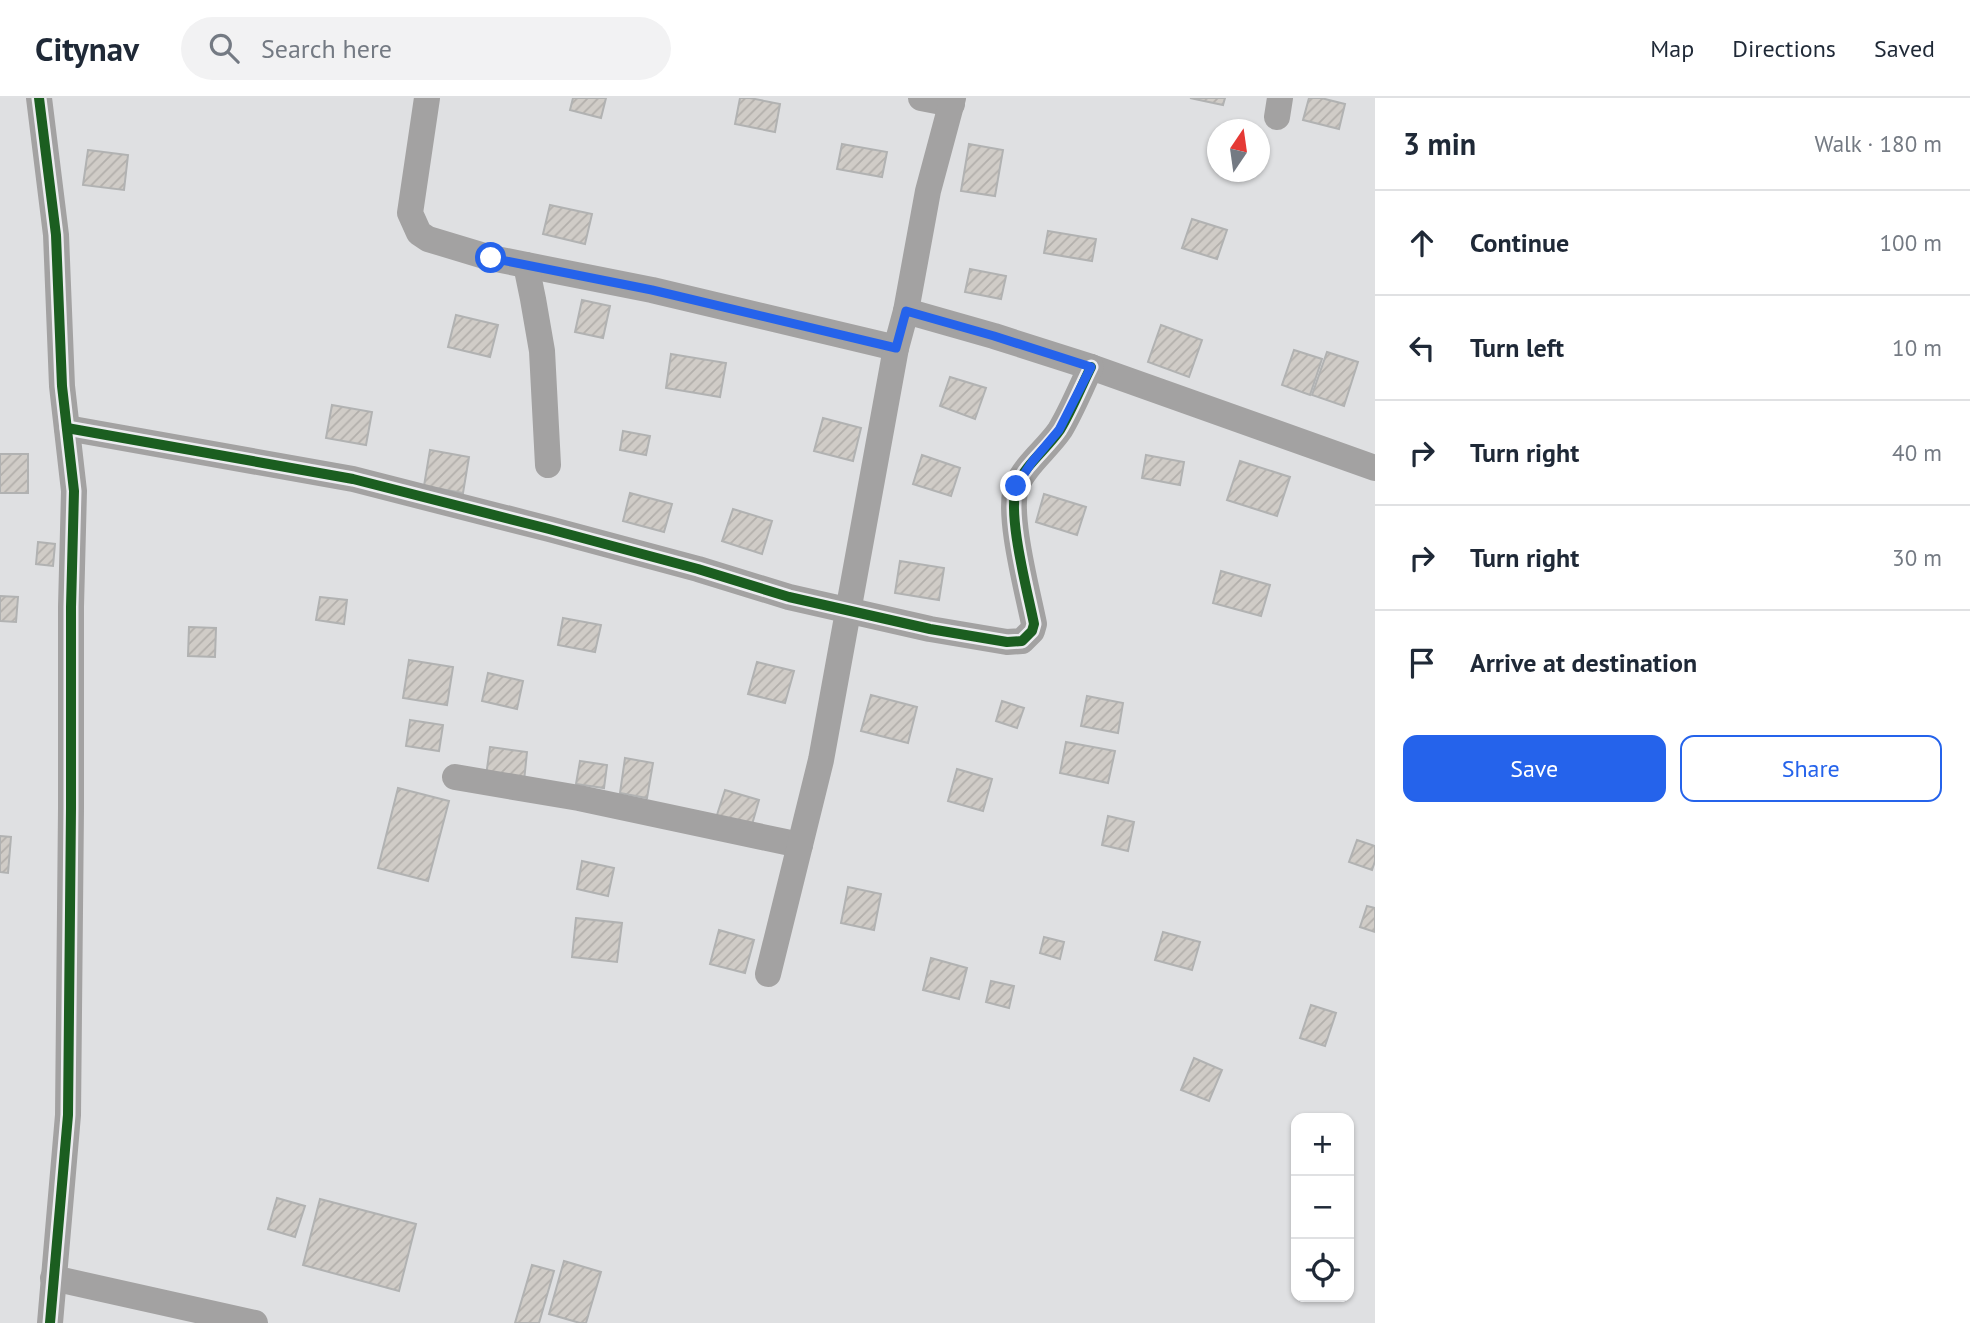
<!DOCTYPE html>
<meta charset="utf-8">
<style>
:root{--surface:#fff;--page:#f2f2f3;--text:#1f2937;--muted:#747a83;--line:#e0e1e3;--accent:#2563eb}
body{margin:0;font-family:"PT Sans",sans-serif;background:var(--page);color:var(--text)}
.controls{position:absolute;right:21px;bottom:21px;display:grid;overflow:hidden;border-radius:14px;box-shadow:0 2px 5px #0004}
.controls button{width:63px;height:63px;display:grid;place-items:center;padding:0;border:0;border-bottom:2px solid var(--line);background:var(--surface);color:var(--text);font:35px sans-serif}
.compass{position:absolute;left:1207px;top:21px;width:63px;height:63px;border-radius:50%;background:var(--surface);box-shadow:0 2px 5px #0004;rotate:13deg}
.stop{position:absolute;width:21px;height:21px;margin:-16px;border:5px solid #2563eb;border-radius:50%;background:#fff}
.stop.end{background:#2563eb;border-color:#fff;box-shadow:0 2px 7px #0008}
.list{margin:0;padding:0;list-style:none}
h2{display:flex;justify-content:space-between;align-items:center;height:91px;margin:0;padding:0 28px;font-size:30px}
h2 small{font-size:23px;font-weight:400;color:var(--muted)}
.list li{display:grid;grid-template-columns:46px 1fr auto;gap:21px;align-items:center;box-sizing:border-box;height:105px;padding:0 28px;border-top:2px solid var(--line)}
.list b{display:block;font-size:26px;white-space:nowrap}
.list em{font-size:23px;font-style:normal;color:var(--muted)}
.actions{display:flex;gap:14px;padding:21px 28px}
.actions a{flex:1;padding:16px 0;border:2px solid var(--accent);border-radius:14px;text-align:center;font-size:24px;color:var(--accent)}
.actions .main{background:var(--accent);color:#fff}
.icon{flex:none;width:38px;height:38px;fill:none;stroke:currentColor;stroke-width:2;stroke-linecap:round;stroke-linejoin:round}
.map{position:relative;flex:none;width:1375px;height:1225px;overflow:hidden}
header{display:flex;align-items:center;gap:42px;box-sizing:border-box;height:98px;padding:0 35px;background:var(--surface);border-bottom:2px solid var(--line)}
header strong{font-size:33px}
nav{display:flex;gap:38px;margin-inline-start:auto;font-size:24px}
.search{width:490px;height:63px;background:var(--page);display:flex;align-items:center;gap:18px;box-sizing:border-box;padding:0 24px;border-radius:38px;color:var(--muted);font-size:26px}
main{display:flex}
aside{flex:1;background:var(--surface)}
.map>svg:first-child{display:block}
.building{fill:url(#building-hatch);stroke:#b1b2b2;stroke-width:2}
.lines{fill:none;stroke-linecap:round;stroke-linejoin:round}
.minor{stroke:#a3a2a2;stroke-width:26}
.cycleway-casing{stroke:#ececf0;stroke-width:15}
.cycleway{stroke:#1b5e20;stroke-width:10}
.route{stroke:#2563eb;stroke-width:9}
</style>
<header>
<strong>Citynav</strong>
<div class="search"><svg class="icon" aria-label="search" viewBox="0 0 24 24"><circle cx="10" cy="10" r="6"/><path d="M15 15l6 6"/></svg>Search here</div>
<nav><a>Map</a><a>Directions</a><a>Saved</a></nav>
</header>
<main>
<div class="map">
<svg width="1375" height="1225" viewBox="0 0 1375 1225">
<defs>
<pattern id="building-hatch" width="6" height="6" patternUnits="userSpaceOnUse" patternTransform="scale(1.75)"><rect width="6" height="6" fill="#d0ccc7"/><path d="M-1 1l2-2M0 6l6-6M5 7l2-2" fill="none" stroke="#b2afab"/></pattern>
</defs>
<rect width="100%" height="100%" fill="#dfe0e2"/>
<!-- building -->
<g class="building">
<polygon points="573,0 606,0 601,20 570,12"/>
<polygon points="740,0 750,0 780,6 775,34 735,26"/>
<polygon points="1190,0 1225,0 1223,7"/>
<polygon points="1309,0 1321,0 1345,6 1339,31 1303,22"/>
<polygon points="842,46 887,54 882,79 837,71"/>
<polygon points="969,46 1003,52 995,98 961,93"/>
<polygon points="88,52 128,57 124,92 83,87"/>
<polygon points="550,107 592,116 585,146 543,136"/>
<polygon points="1192,121 1227,132 1217,161 1182,150"/>
<polygon points="1048,133 1096,141 1092,163 1044,155"/>
<polygon points="970,171 1006,178 1001,201 965,194"/>
<polygon points="582,202 610,208 603,240 575,234"/>
<polygon points="456,217 498,227 490,259 448,249"/>
<polygon points="1161,227 1202,242 1189,279 1148,264"/>
<polygon points="1294,252 1322,261 1310,297 1282,287"/>
<polygon points="1327,254 1358,264 1344,308 1312,297"/>
<polygon points="671,256 726,265 720,299 666,290"/>
<polygon points="950,279 986,290 975,321 940,308"/>
<polygon points="332,307 372,314 366,347 326,340"/>
<polygon points="823,320 861,330 853,363 814,353"/>
<polygon points="623,333 650,338 646,357 620,352"/>
<polygon points="430,352 469,359 463,395 424,388"/>
<rect x="0" y="356" width="28" height="39"/>
<polygon points="922,357 960,370 951,398 913,386"/>
<polygon points="1146,357 1184,364 1180,387 1142,380"/>
<polygon points="1240,363 1290,379 1277,418 1227,402"/>
<polygon points="630,395 672,406 664,434 623,423"/>
<polygon points="1044,396 1086,409 1077,437 1036,424"/>
<polygon points="733,411 772,423 762,456 722,443"/>
<polygon points="38,444 55,446 53,468 36,466"/>
<polygon points="900,463 944,470 939,502 895,495"/>
<polygon points="1221,473 1270,487 1261,518 1213,505"/>
<polygon points="0,498 18,499 16,524 0,523"/>
<polygon points="320,499 347,502 344,526 316,522"/>
<polygon points="563,520 601,527 595,554 558,547"/>
<polygon points="189,529 216,530 215,559 188,558"/>
<polygon points="409,562 453,569 447,607 403,600"/>
<polygon points="757,564 794,573 785,605 748,596"/>
<polygon points="488,575 523,583 517,611 482,603"/>
<polygon points="871,597 917,609 908,645 861,633"/>
<polygon points="1087,598 1123,605 1118,635 1081,628"/>
<polygon points="1002,603 1024,610 1017,630 996,623"/>
<polygon points="410,622 443,627 439,653 406,648"/>
<polygon points="1066,644 1115,653 1108,685 1060,675"/>
<polygon points="490,649 527,654 524,683 486,678"/>
<polygon points="625,660 653,665 647,700 620,695"/>
<polygon points="580,663 607,667 604,690 576,686"/>
<polygon points="957,671 992,681 983,713 948,703"/>
<polygon points="398,690 449,703 428,783 378,770"/>
<polygon points="725,692 759,702 751,730 716,720"/>
<polygon points="1108,718 1134,724 1128,753 1102,747"/>
<polygon points="0,738 11,739 8,775 0,774"/>
<polygon points="1357,742 1375,748 1375,763 1372,772 1349,764"/>
<polygon points="582,763 614,770 608,798 577,791"/>
<polygon points="848,789 881,796 874,832 841,825"/>
<polygon points="1367,808 1375,810 1375,834 1360,829"/>
<polygon points="576,820 622,825 617,864 572,859"/>
<polygon points="719,832 754,842 745,875 710,866"/>
<polygon points="1163,834 1200,844 1192,872 1155,862"/>
<polygon points="1044,839 1064,844 1060,861 1040,855"/>
<polygon points="931,860 967,870 959,901 923,892"/>
<polygon points="991,883 1014,888 1009,910 986,904"/>
<polygon points="1311,907 1336,915 1325,948 1300,940"/>
<polygon points="1194,960 1222,972 1209,1003 1181,992"/>
<polygon points="277,1100 305,1108 295,1139 268,1131"/>
<polygon points="320,1101 416,1126 399,1193 303,1167"/>
<polygon points="564,1163 601,1174 586,1225 580,1225 549,1216"/>
<polygon points="532,1167 554,1173 539,1225 515,1225"/>
</g>
<g class="lines">
<!-- minor -->
<g class="minor">
<polyline points="39,0 56,137 62,288 74,393 71,509 71,710 68,1017 50,1225"/>
<polyline points="427,0 410,115 419,135 428,141 491,160 652,192 896,250 906,213 994,238 1091,269 1375,370"/>
<polyline points="921,0 952,6"/>
<polyline points="1277,19 1280,0"/>
<polyline points="526,167 533,201 542,253 548,367"/>
<polyline points="906,213 928,93 953,0"/>
<path d="M67 330 353 381 549 431 698 471 789 499 930 531 1007 544 1022 543 1032 533 1034 526C1028 495 1006 414 1017 387 1026 366 1047 351 1060 332 1072 312 1081 289 1091 269"/>
<polyline points="455,679 579,700 800,747"/>
<polyline points="768,876 821,662 896,250"/>
<polyline points="53,1180 255,1225"/>
</g>
<!-- cycleway casing -->
<g class="cycleway-casing">
<g id="cycleway">
<polyline points="39,0 56,137 62,288 74,393 71,509 71,710 68,1017 50,1225"/>
<path d="M67 330 353 381 549 431 698 471 789 499 930 531 1007 544 1022 543 1032 533 1034 526C1028 495 1006 414 1017 387 1026 366 1047 351 1060 332 1072 312 1081 289 1091 269"/>
</g>
</g>
<!-- cycleway -->
<use href="#cycleway" class="cycleway"/>
</g>
<g class="lines">
<!-- route -->
<polyline class="route" points="491,160 652,192 896,250 906,213 994,238 1091,269 1059,332 1032,364 1016,388"/>
</g>
</svg>
<div class="controls">
<button>+</button>
<button>−</button>
<button><svg class="icon" aria-label="locate" viewBox="0 0 24 24"><circle cx="12" cy="12" r="6"/><path d="M12 2v4M12 18v4M2 12h4M18 12h4"/></svg></button>
</div>
<svg class="compass" viewBox="-18 -18 36 36"><path d="M0-13l5 13h-10z" fill="#e53935"/><path d="M0 13l5-13h-10z" fill="#747a83"/></svg>
<div class="stop" style="left:491px;top:160px"></div>
<div class="stop end" style="left:1016px;top:388px"></div>
</div>
<aside>
<h2>3 min<small>Walk · 180 m</small></h2>
<ul class="list">
<li><svg class="icon" aria-label="ahead" viewBox="0 0 24 24"><path d="M12 20V5M6 11l6-6 6 6"/></svg><div><b>Continue</b></div><em>100 m</em></li>
<li><svg class="icon" aria-label="left" viewBox="0 0 24 24"><path d="M17 20v-9H6M10 6l-5 5 5 5"/></svg><div><b>Turn left</b></div><em>10 m</em></li>
<li><svg class="icon" aria-label="right" viewBox="0 0 24 24"><path d="M7 20v-9h11M14 6l5 5-5 5"/></svg><div><b>Turn right</b></div><em>40 m</em></li>
<li><svg class="icon" aria-label="right" viewBox="0 0 24 24"><path d="M7 20v-9h11M14 6l5 5-5 5"/></svg><div><b>Turn right</b></div><em>30 m</em></li>
<li><svg class="icon" aria-label="arrive" viewBox="0 0 24 24"><path d="M6 21V4h12l-3 4 3 4H6"/></svg><div><b>Arrive at destination</b></div></li>
</ul>
<div class="actions"><a class="main">Save</a><a>Share</a></div>
</aside>
</main>
